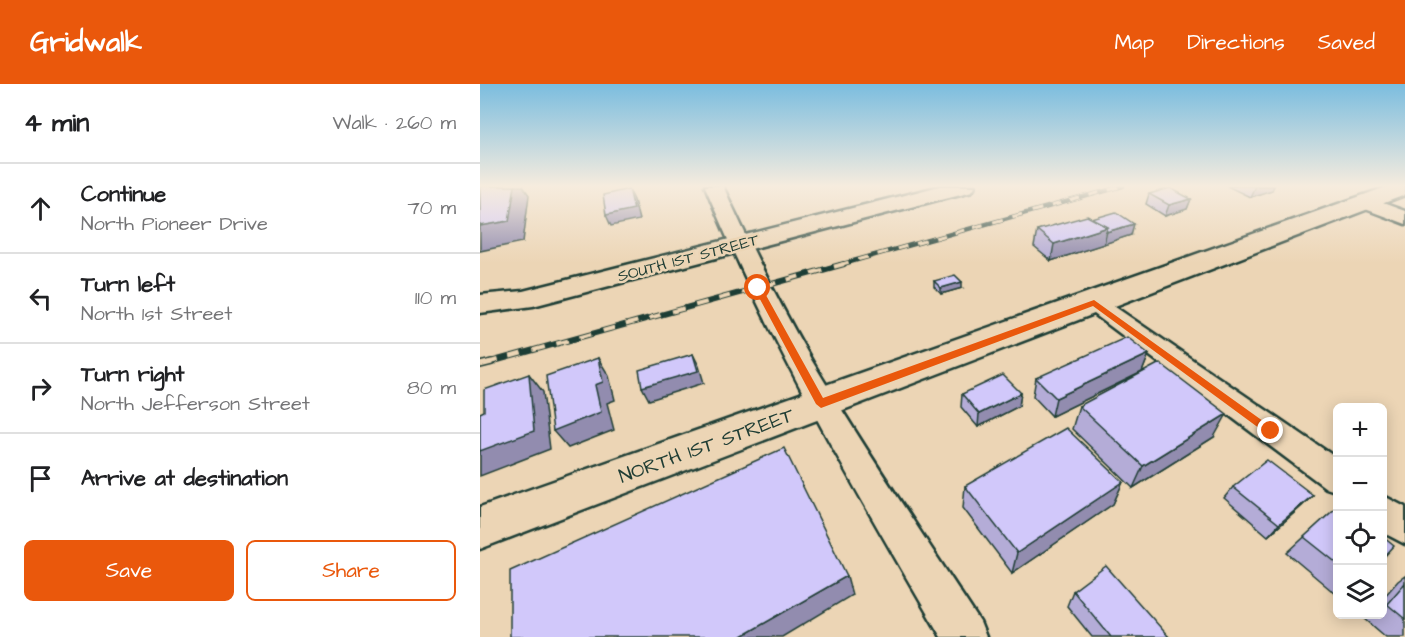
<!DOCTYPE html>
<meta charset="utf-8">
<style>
:root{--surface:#fff;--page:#f6f6f6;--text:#202124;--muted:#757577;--line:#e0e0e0;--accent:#ea580c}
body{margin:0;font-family:"Architects Daughter",sans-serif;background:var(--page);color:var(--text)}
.controls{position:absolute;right:18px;bottom:18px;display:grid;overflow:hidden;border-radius:9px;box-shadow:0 3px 15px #0003}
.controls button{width:54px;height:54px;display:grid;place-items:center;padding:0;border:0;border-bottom:2px solid var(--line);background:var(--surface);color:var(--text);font:30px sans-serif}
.stop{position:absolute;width:18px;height:18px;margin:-14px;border:4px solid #ea580c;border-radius:50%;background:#fff}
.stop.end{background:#ea580c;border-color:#fff;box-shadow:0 2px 6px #0008}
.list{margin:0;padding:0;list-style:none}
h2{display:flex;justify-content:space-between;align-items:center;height:78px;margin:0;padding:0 24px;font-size:26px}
h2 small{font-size:20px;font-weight:400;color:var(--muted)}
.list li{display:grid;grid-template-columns:39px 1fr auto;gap:18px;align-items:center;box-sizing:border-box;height:90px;padding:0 24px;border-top:2px solid var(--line)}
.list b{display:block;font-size:22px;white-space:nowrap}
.list p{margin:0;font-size:20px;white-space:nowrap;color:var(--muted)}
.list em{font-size:20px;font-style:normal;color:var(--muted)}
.actions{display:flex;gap:12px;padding:18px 24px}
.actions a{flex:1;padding:14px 0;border:2px solid var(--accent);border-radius:9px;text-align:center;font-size:21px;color:var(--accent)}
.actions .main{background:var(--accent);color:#fff}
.icon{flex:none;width:33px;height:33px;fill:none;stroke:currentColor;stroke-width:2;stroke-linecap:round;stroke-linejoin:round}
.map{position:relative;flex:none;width:925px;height:553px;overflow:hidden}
header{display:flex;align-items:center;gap:36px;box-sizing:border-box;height:84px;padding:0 30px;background:var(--accent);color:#fff}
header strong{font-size:28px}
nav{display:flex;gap:33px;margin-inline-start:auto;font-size:21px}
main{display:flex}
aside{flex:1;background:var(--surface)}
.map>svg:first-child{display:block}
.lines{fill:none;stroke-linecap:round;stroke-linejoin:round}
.minor-casing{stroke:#1f3d34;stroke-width:5}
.major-casing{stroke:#1f3d34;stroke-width:5}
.minor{fill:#ecd5b5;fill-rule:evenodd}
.major{fill:#ecd5b5;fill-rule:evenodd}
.rail-far2-casing{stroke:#1f3d34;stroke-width:4.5}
.rail-far1-casing{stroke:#1f3d34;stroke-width:6}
.rail-casing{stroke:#1f3d34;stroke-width:8}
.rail-far2{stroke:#ecd5b5;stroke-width:3;stroke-dasharray:10;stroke-linecap:butt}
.rail-far1{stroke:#ecd5b5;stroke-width:4;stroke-dasharray:12;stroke-linecap:butt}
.rail{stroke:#ecd5b5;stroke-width:5;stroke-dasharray:15;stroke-linecap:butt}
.wall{fill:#b4acd7;stroke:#1f3d34;stroke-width:1.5}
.shaded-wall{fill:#928caf;stroke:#1f3d34;stroke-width:1.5}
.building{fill:#d1c8fa;stroke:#1f3d34;stroke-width:1.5}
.route{fill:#ea580c}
.labels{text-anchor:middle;stroke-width:5;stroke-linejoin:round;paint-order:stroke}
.far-street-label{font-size:16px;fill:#1f3d34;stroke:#ecd5b5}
.street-label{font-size:20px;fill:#1f3d34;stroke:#ecd5b5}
</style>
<header>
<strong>Gridwalk</strong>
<nav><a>Map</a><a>Directions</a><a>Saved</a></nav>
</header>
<main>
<aside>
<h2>4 min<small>Walk · 260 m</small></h2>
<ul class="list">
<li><svg class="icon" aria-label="ahead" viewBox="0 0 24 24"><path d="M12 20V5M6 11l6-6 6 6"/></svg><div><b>Continue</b><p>North Pioneer Drive</p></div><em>70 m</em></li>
<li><svg class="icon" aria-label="left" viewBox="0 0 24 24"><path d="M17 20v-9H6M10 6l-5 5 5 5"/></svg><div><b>Turn left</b><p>North 1st Street</p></div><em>110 m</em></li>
<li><svg class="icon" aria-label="right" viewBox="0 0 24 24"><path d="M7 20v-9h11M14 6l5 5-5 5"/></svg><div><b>Turn right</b><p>North Jefferson Street</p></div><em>80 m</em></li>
<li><svg class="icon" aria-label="arrive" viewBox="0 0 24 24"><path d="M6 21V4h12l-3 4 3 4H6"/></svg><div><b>Arrive at destination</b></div></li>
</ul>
<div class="actions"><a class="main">Save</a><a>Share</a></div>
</aside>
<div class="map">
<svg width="925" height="553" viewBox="0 0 925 553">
<rect width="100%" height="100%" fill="#ecd5b5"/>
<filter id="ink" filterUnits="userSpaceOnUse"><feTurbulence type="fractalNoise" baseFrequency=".0167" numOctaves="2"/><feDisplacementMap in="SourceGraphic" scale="12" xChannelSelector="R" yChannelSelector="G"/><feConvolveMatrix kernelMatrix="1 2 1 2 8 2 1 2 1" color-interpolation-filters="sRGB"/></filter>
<g filter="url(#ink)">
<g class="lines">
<!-- minor casing -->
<g class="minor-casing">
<g id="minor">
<path d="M225 102H243C270 161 299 220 332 277 385 366 443 451 500 538L506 553H461C375 406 290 260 225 102Z"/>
<polygon points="886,113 925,127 925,140 880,123 877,119 880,115"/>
<polygon points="614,212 622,214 858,375 858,408 846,404 606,224 602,219 606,214"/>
<polygon points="902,411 925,423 925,460 902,448"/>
</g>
</g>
<!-- major casing -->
<g class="major-casing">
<g id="major">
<polygon points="460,102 495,102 492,107 53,222 0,229 0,211 43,207"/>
<polygon points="909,102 925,102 925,111 0,465 0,423"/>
</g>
</g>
<!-- minor -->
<use href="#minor" class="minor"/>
<!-- major -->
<use href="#major" class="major"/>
<!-- rail-far2 casing -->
<g class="rail-far2-casing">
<polyline id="rail-far2" points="359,181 643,102"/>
</g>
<!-- rail-far1 casing -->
<g class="rail-far1-casing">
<polyline id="rail-far1" points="7,279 364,180"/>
</g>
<!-- rail casing -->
<g class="rail-casing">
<polyline id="rail" points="0,281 12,278"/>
</g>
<!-- rail-far2 -->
<use href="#rail-far2" class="rail-far2"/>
<!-- rail-far1 -->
<use href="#rail-far1" class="rail-far1"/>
<!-- rail -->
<use href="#rail" class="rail"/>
</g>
<!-- wall -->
<g class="wall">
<polygon points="747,102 794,102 792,106 770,113"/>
<polygon points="669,110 711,115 707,125 685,132 666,120"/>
<polygon points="612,135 651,151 571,177 554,163 557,146"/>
<polygon points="454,197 482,204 461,210 454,203"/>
<polygon points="669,270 662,288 572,332 553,312 556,294"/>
<polygon points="541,309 539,322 498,343 481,323 482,310"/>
<polygon points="599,322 734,353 653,404 592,345"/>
<polygon points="643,398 633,420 532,489 483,424 485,402"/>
<polygon points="753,403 833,411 822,422 788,452 744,414"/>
<polygon points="858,422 858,512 807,469"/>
<polygon points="925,492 925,553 906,553 884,534 888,531 903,531 903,514 918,497"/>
<polygon points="593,507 689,553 612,553 587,522"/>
</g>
<!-- shaded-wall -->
<g class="shaded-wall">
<polygon points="35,102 43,102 49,111 43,158 0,167 0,142"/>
<polygon points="775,102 794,102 792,106 770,113"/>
<polygon points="149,105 154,116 159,136 131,142 126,131"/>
<polygon points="711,115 707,125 685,132 689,121"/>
<polygon points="654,140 651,151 624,160 626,148"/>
<polygon points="628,143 624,160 571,177 574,160"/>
<polygon points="482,198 482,204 461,210 461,204"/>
<polygon points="213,270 219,282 224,299 169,316 162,303"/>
<polygon points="669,270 662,288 572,332 576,314"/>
<polygon points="118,274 129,292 135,316 127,319 134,346 88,364 73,347"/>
<polygon points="49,290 63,308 70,365 0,392 0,367"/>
<polygon points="541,309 539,322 498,343 499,330"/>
<polygon points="747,330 734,353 653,404 663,382"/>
<polygon points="643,398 633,420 532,489 537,469"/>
<polygon points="833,411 822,422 788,452 799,440"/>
<polygon points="367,492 372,511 302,553 262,553 262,552"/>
</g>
<!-- building -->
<g class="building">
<polygon points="0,102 35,102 29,137 0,142"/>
<polygon points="690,104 711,115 689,121 669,110"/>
<polygon points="149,105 154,125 126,131 123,111"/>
<polygon points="636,128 654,140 626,148 628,143 612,135"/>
<polygon points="607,132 628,143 574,160 557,146"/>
<polygon points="475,191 482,198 461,204 454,197"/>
<polygon points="647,253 669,270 576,314 556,294"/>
<polygon points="213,270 218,287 162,303 159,286"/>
<polygon points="118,274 123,298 115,301 121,328 73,347 66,292"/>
<polygon points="680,279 747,330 663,382 599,322"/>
<polygon points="49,290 54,347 0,367 0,329 4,327 4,306"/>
<polygon points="523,291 541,309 499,330 482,310"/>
<polygon points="586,344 643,398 537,469 485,402"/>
<polygon points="304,364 367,492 262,552 262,553 30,553 30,487"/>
<polygon points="787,376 833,411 799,440 753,403"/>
<polygon points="858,422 858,480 824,453"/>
<polygon points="903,453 914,462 903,474"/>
<polygon points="626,482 689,553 631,553 593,507"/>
<polygon points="925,499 925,535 907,520"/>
</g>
</g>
<!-- sky -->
<linearGradient id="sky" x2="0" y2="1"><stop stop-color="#7bbddf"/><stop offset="0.57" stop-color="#f6ecde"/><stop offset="1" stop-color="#f6ecde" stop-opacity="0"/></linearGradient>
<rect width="925" height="179" fill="url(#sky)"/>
<!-- route -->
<polygon class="route" points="275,202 282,204 343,314 614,216 797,347 791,351 787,350 613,222 341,324 336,320 274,204"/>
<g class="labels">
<!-- far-street labels -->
<g class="far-street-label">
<text transform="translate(208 173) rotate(-15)" y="6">SOUTH 1ST STREET</text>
</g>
<!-- street labels -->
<g class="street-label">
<text transform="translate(226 361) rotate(-20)" y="7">NORTH 1ST STREET</text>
</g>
</g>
</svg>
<div class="controls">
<button>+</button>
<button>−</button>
<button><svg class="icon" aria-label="locate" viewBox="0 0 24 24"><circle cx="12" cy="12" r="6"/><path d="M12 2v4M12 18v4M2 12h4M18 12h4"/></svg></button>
<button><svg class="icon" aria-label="layers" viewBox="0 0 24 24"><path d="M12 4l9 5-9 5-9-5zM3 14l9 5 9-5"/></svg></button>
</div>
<div class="stop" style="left:278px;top:204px"></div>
<div class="stop end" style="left:791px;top:347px"></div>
</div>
</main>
